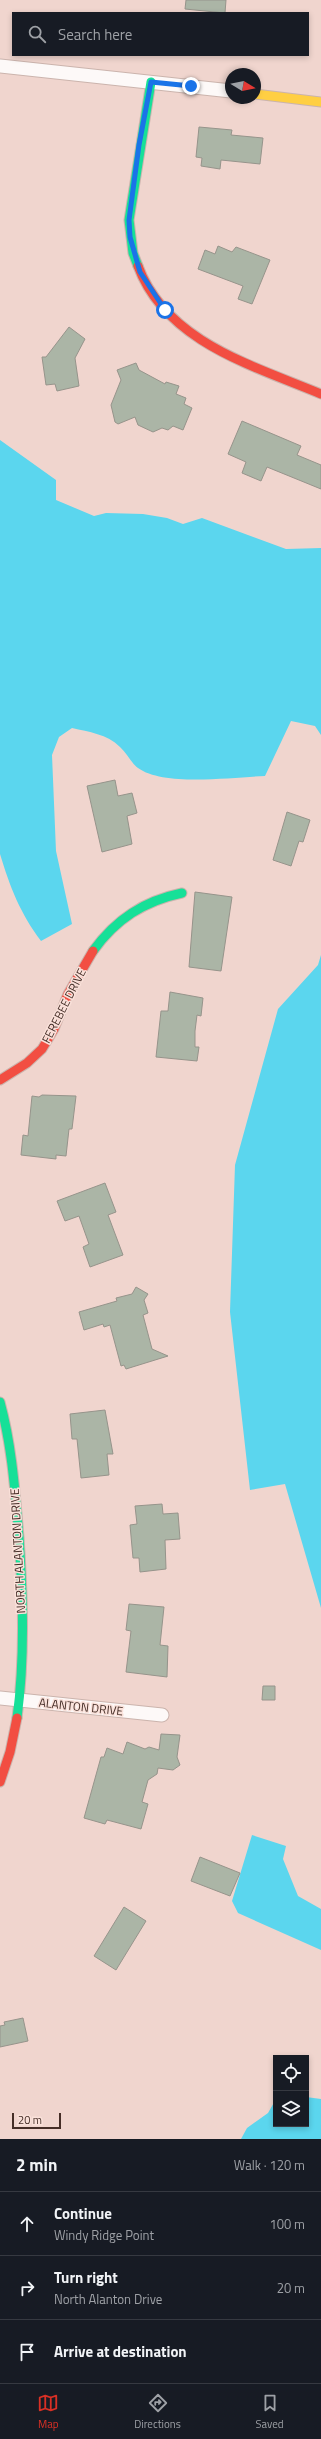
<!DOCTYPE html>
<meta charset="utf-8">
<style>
:root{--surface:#171b24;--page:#20242c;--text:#f1f3f6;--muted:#9ea1a6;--line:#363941;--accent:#d93025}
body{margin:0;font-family:"Titillium Web",sans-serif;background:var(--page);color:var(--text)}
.controls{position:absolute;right:12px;bottom:12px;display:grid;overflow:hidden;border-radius:0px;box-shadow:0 2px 6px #0003}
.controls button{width:36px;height:36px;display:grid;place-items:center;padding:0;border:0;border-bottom:1px solid var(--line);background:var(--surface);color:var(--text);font:20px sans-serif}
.compass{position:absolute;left:225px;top:68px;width:36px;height:36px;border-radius:50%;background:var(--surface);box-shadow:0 2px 6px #0003;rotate:100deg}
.scale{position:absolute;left:12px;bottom:10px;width:49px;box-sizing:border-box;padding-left:4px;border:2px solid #452e27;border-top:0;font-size:11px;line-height:14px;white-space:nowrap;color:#452e27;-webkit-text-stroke:3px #fae1da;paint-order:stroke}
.stop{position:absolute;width:12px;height:12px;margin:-9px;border:3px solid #1a73e8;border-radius:50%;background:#fff}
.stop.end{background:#1a73e8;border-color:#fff;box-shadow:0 1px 4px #0008}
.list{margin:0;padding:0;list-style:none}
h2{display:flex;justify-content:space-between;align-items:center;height:52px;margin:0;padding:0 16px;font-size:17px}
h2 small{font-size:13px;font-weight:400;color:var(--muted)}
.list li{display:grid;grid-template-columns:26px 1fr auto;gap:12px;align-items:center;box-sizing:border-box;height:64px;padding:0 16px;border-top:1px solid var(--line)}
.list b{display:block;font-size:15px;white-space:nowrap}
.list p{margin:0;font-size:13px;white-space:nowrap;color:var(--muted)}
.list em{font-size:13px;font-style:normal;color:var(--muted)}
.icon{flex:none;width:22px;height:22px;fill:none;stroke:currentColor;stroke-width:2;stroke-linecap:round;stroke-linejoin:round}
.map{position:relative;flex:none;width:321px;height:2139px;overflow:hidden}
.search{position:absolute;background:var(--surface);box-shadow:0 2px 6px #0003;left:12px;right:12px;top:12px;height:44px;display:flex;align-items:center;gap:10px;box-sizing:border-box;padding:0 14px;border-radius:0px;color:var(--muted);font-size:15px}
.sheet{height:244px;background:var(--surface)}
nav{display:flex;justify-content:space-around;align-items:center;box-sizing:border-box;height:56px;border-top:1px solid var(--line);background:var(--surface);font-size:11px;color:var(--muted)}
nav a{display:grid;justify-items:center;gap:2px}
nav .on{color:var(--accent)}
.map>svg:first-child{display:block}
.water{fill:#5bd6ee}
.building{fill:#abb5a6;stroke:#96948b}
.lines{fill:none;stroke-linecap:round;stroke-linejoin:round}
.street-casing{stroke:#cbb4ad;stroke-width:15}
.fast-casing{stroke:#cbb4ad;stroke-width:11}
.slow-casing{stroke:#cbb4ad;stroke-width:11}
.jam-casing{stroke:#cbb4ad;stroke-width:11}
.street{stroke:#fdf9f8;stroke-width:13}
.fast{stroke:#16e098;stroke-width:9}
.slow{stroke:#ffcf43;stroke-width:9}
.jam{stroke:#f24e42;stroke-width:9}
.route{stroke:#1a73e8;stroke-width:5}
.labels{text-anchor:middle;stroke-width:3;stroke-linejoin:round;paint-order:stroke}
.street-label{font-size:12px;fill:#452e27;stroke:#fae1da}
</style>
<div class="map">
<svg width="321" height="2139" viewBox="0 0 321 2139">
<rect width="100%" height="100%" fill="#f0d5ce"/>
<!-- water -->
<g class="water">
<path d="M0 440 56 480V500L94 516 106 513 143 514 167 518 183 524 202 518 286 549 321 548V735L315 726 291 721 265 776C233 777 164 787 138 768 131 763 127 753 120 747 107 734 89 732 72 728L59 737 52 755 56 851 72 924 41 941C20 913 10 887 0 854Z"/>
<polygon points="321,955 321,1608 285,1484 250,1490 230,1312 235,1165 278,1009 318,965"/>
<polygon points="252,1835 286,1846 283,1859 298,1896 321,1909 321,1950 238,1913 232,1901"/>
<polygon points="306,2097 321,2099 321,2139 241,2139 247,2128 268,2113 276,2099 276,2124 306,2124"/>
</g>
<!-- building -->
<g class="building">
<polygon points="186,0 226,0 225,13 185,9"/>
<polygon points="199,127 232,130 231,135 263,138 260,164 221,160 220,169 201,166 202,158 196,157"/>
<polygon points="218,246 232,252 236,247 270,260 252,304 238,299 243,286 198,269 205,250 215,254"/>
<polygon points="69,327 85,339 75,358 79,386 57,391 55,384 46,385 42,357 46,357"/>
<polygon points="136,363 139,370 165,384 166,382 179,386 176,394 186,398 184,404 192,408 183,430 173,426 168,430 162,428 153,432 138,425 135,417 118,424 115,422 111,405 121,380 117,370"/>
<polygon points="242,421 301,446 297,455 321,465 321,489 267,467 261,481 242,473 246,462 228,454"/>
<polygon points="115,780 118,796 132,793 137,813 127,816 132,844 102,852 87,786"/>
<polygon points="287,812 310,820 303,842 299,841 291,866 273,860"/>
<polygon points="195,892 232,897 221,971 189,967"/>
<polygon points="170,992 203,998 201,1016 197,1015 195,1031 195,1047 199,1047 197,1061 156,1057 161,1011 168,1011"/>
<polygon points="42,1095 76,1096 72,1129 69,1129 66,1156 56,1155 56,1159 21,1155 23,1135 28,1136 32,1096 39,1097"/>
<polygon points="105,1183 116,1212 108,1215 123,1255 90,1267 83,1247 89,1244 79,1216 65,1221 57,1201"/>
<polygon points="136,1287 148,1294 144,1300 148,1313 143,1315 152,1349 168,1356 126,1369 124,1365 121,1366 110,1325 104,1327 103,1324 84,1330 79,1312 117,1301 116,1298 132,1294"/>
<polygon points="105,1410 113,1454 107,1454 109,1475 81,1478 77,1439 72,1439 70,1414"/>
<polygon points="162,1504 163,1514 178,1513 180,1539 165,1540 166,1569 140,1572 139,1558 133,1558 130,1525 137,1524 135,1506"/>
<polygon points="129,1604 164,1607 160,1645 168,1646 167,1677 126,1672 131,1631 126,1630"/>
<polygon points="263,1686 275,1686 275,1700 262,1700"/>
<polygon points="161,1734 180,1735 177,1757 180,1765 173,1770 158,1768 157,1774 148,1780 142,1802 148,1804 141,1829 107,1820 105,1824 84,1818 101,1757 104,1757 107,1748 123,1754 127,1742 145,1749 149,1747 159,1750"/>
<polygon points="200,1857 240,1873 230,1896 191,1881"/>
<polygon points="124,1907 146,1921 116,1970 94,1956"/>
<polygon points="23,2018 28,2041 0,2047 0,2026 5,2025 4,2022"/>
</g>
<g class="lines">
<!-- street casing -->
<g class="street-casing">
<g id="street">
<polyline points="0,66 231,91"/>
<polyline points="0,1698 162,1715"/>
</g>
</g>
<!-- fast casing -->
<g class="fast-casing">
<g id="fast">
<polyline points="138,266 133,253 129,220 151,82"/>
<path d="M93 951C116 919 144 901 182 893"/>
<path d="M0 1402C12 1446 15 1491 19 1537 23 1598 25 1658 17 1718"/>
</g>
</g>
<!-- slow casing -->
<g class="slow-casing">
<polyline id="slow" points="255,94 321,102"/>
</g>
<!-- jam casing -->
<g class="jam-casing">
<g id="jam">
<path d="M138 266C166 342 254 366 321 394"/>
<polyline points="0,1080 27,1063 42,1049 54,1029 68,994 93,951"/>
<polyline points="0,1782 10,1752 17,1718"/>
</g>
</g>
<!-- street -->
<use href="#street" class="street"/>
<!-- fast -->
<use href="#fast" class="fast"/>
<!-- slow -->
<use href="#slow" class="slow"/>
<!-- jam -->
<use href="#jam" class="jam"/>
</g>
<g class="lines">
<!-- route -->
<polyline class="route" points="165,310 140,272 130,237 129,220 139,145 151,82 191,86"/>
</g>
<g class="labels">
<!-- street labels -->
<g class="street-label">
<text transform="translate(64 1006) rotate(-63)" y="4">FEREBEE DRIVE</text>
<text transform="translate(18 1551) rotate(-93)" y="4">NORTH ALANTON DRIVE</text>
<text transform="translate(81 1707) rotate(6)" y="4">ALANTON DRIVE</text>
</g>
</g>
</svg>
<div class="controls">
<button><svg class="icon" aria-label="locate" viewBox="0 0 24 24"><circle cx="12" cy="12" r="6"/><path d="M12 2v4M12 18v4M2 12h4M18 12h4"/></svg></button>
<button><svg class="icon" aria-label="layers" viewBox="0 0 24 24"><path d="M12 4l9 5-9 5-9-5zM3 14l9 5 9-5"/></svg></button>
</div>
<svg class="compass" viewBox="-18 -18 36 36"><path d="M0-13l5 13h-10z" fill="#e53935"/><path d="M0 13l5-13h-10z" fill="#9ea1a6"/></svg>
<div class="scale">20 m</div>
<div class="stop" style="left:165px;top:310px"></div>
<div class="stop end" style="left:191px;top:86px"></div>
<div class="search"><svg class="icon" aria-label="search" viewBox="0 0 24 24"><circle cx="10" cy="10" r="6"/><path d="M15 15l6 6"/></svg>Search here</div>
</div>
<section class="sheet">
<h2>2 min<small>Walk · 120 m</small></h2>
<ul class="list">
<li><svg class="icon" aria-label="ahead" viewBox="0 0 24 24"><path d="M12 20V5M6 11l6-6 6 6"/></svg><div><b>Continue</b><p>Windy Ridge Point</p></div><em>100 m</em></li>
<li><svg class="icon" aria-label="right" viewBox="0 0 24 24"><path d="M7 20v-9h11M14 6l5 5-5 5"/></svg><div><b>Turn right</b><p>North Alanton Drive</p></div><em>20 m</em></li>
<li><svg class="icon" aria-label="arrive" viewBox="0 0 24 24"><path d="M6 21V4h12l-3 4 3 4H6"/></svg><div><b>Arrive at destination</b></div></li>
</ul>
</section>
<nav>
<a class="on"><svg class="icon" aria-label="map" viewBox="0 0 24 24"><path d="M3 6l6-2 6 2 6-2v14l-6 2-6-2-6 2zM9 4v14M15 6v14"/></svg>Map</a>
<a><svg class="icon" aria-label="directions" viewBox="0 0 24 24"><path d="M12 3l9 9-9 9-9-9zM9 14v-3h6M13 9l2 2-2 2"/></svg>Directions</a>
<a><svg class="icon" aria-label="saved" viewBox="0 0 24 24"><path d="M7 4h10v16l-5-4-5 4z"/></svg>Saved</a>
</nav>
